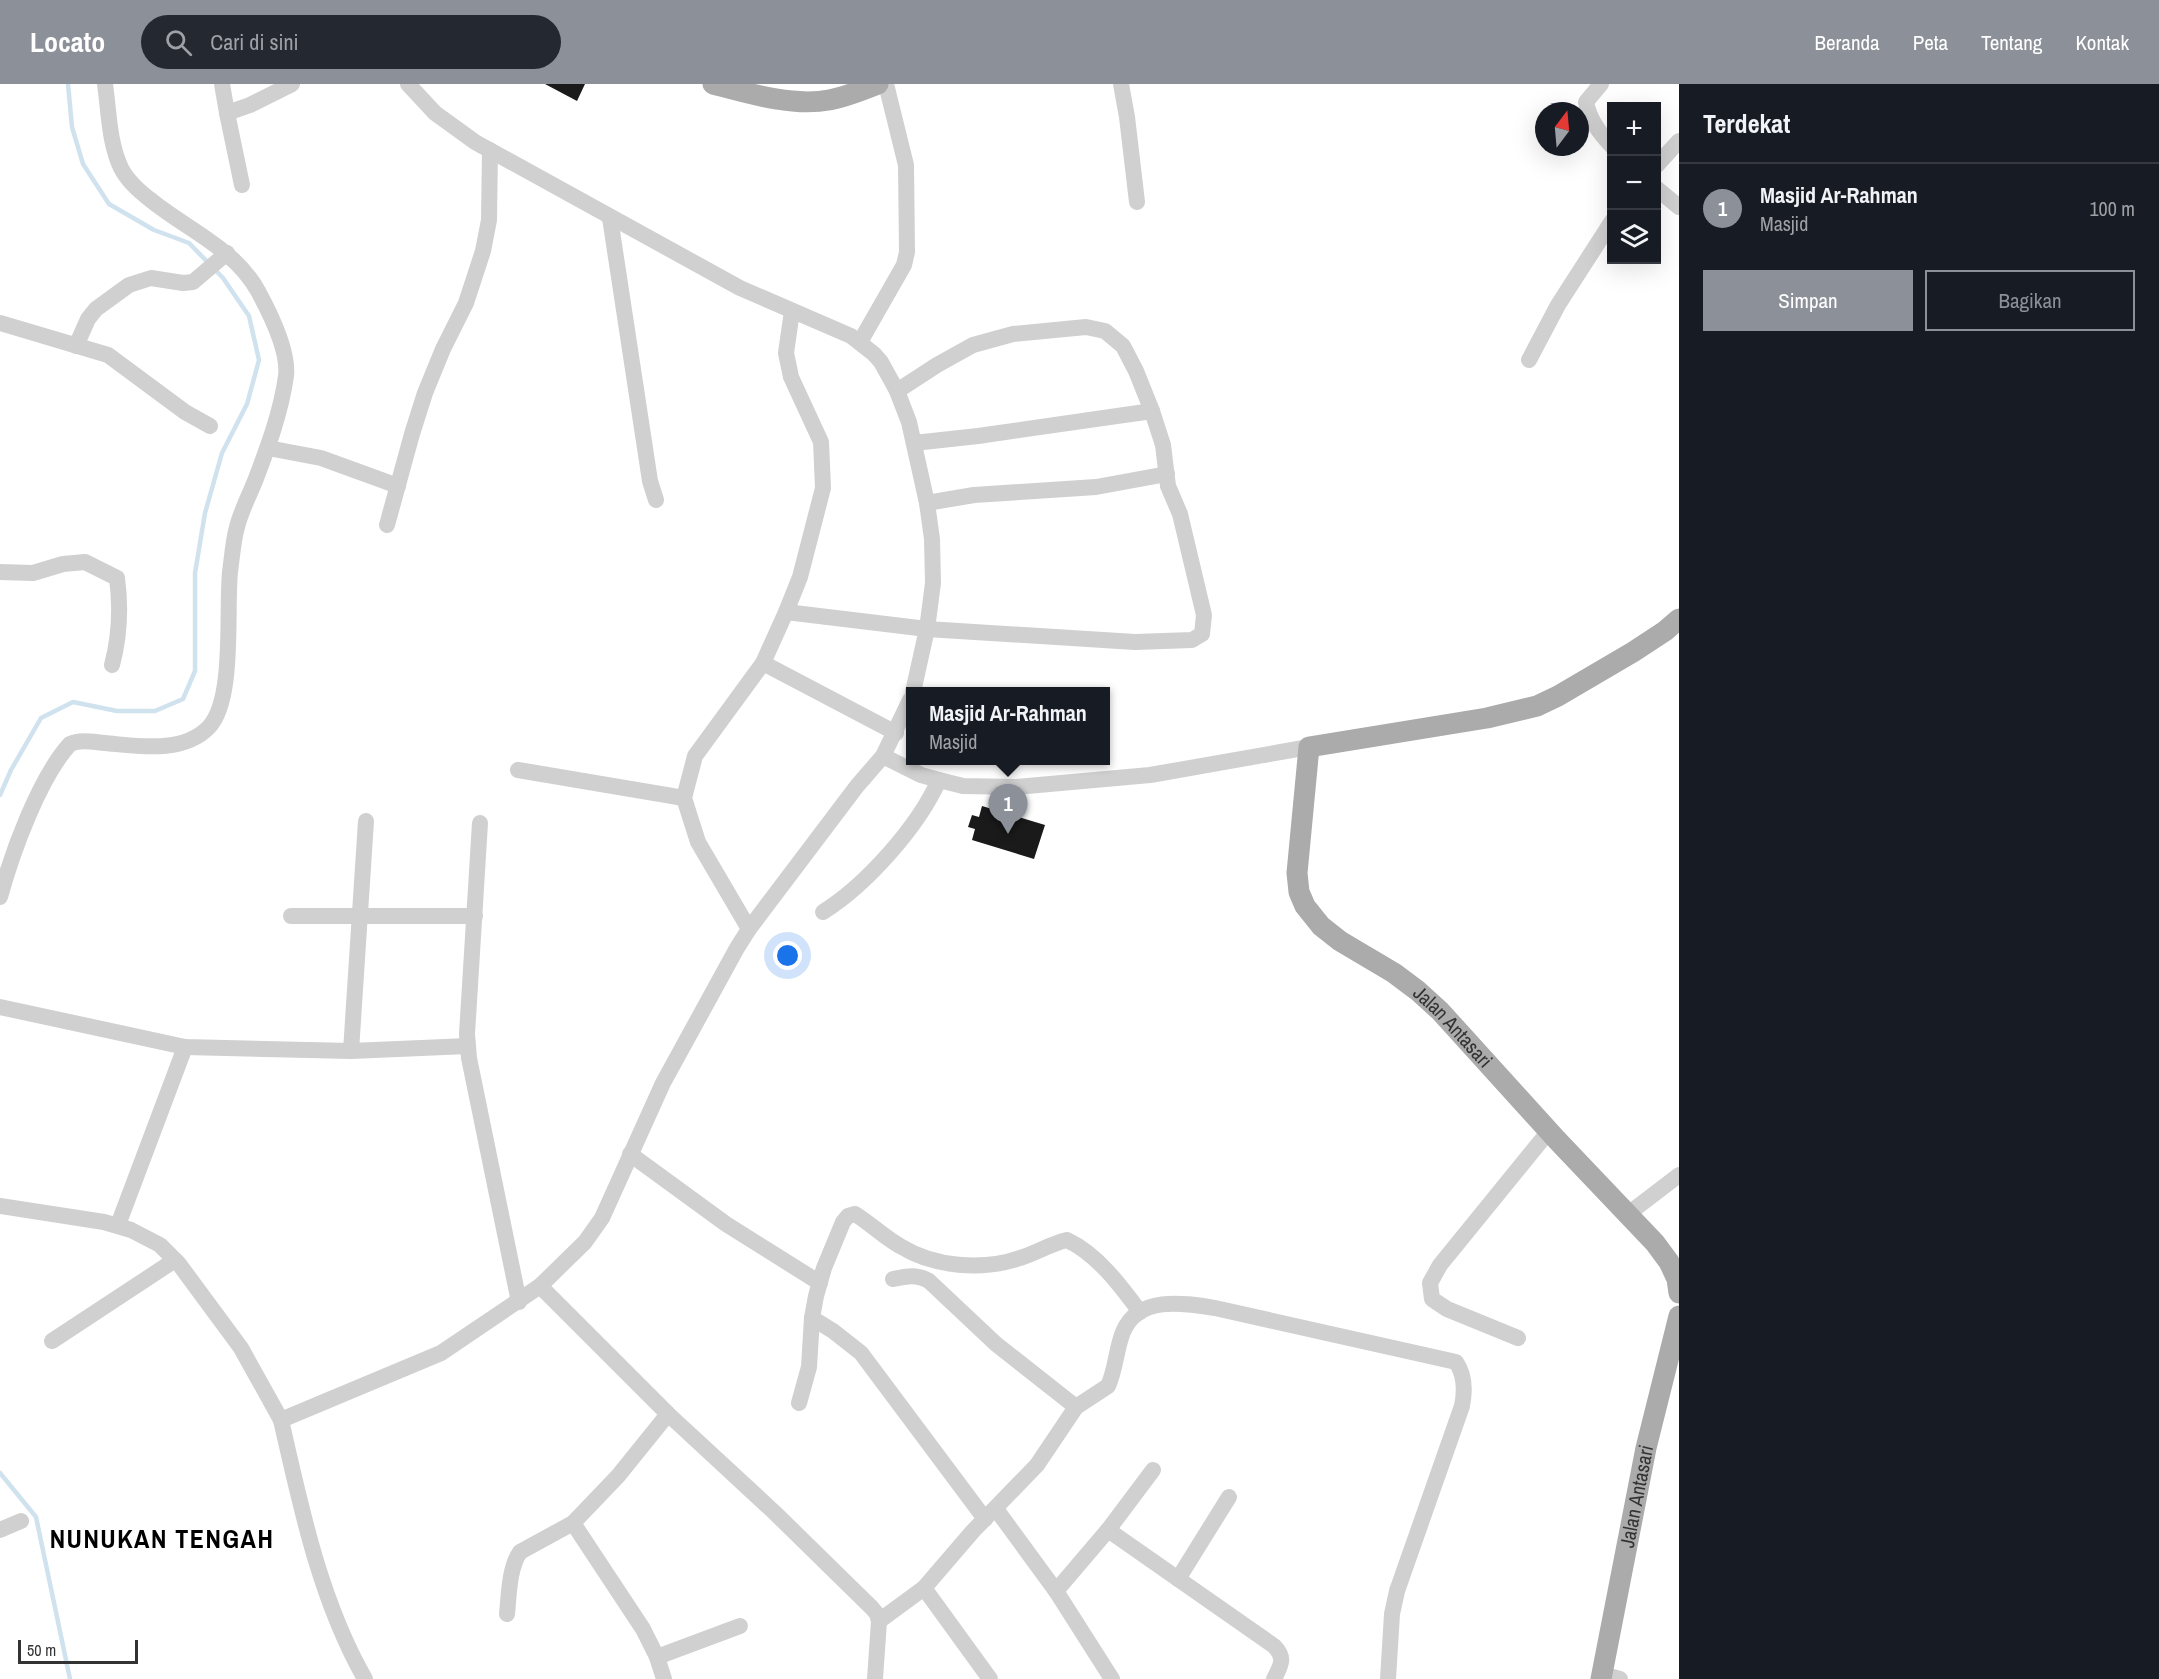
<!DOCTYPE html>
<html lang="id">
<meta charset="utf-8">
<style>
:root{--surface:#171b24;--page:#242831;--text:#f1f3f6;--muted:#9ea1a6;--line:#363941;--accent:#8c9099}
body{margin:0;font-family:"Archivo Narrow",sans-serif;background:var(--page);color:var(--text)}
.controls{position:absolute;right:18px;top:18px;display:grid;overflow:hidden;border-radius:0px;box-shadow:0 6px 24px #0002}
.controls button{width:54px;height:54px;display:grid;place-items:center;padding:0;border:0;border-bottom:2px solid var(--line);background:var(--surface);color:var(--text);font:30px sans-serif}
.compass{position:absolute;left:1535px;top:18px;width:54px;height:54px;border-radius:50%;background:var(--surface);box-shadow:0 6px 24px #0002;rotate:16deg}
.scale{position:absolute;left:18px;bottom:15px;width:120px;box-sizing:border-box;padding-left:6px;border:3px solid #333;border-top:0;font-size:16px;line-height:21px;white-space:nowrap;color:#333;-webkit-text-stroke:4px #fff;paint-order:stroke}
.you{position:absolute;left:788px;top:872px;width:21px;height:21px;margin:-15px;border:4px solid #fff;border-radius:50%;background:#1a73e8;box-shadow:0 0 0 9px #1a73e833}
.badge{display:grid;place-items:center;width:39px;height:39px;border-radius:50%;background:var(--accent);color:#fff;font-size:20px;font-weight:700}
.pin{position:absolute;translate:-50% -50px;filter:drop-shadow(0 2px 3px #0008)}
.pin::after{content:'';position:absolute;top:32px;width:21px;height:18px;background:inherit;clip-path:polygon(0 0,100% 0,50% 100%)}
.popup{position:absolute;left:906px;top:603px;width:204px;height:78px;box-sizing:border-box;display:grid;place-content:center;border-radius:0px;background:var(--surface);filter:drop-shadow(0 2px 4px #0005);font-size:20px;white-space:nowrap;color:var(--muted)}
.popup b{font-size:22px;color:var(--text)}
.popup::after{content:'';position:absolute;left:50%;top:100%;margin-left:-12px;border:12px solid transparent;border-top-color:var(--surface)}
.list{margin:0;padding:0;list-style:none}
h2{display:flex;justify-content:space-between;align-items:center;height:78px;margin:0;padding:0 24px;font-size:26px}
h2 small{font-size:20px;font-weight:400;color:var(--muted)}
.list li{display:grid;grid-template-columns:39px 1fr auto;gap:18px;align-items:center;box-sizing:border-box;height:90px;padding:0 24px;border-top:2px solid var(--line)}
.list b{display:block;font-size:22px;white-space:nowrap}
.list p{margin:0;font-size:20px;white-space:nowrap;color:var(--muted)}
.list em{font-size:20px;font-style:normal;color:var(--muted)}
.actions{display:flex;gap:12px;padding:18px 24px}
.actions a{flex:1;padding:14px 0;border:2px solid var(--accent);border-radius:0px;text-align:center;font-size:21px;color:var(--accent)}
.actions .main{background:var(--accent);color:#fff}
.icon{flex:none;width:33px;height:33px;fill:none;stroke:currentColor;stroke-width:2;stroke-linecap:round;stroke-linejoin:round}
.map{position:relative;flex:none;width:1679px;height:1595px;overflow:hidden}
header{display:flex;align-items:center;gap:36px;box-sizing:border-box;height:84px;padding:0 30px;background:var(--accent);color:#fff}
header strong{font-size:28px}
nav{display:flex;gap:33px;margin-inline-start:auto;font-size:21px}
.search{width:420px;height:54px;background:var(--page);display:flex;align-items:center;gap:15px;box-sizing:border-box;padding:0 21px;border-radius:33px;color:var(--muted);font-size:22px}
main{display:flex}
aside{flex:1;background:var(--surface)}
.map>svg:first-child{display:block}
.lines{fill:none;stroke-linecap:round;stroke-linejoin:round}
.stream{stroke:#cfe2ee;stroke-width:4.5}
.building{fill:#1a1a1a}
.minor{stroke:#d0d0d0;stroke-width:16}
.major{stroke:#ababab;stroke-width:21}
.labels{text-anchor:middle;stroke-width:6;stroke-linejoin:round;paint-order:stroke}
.street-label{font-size:20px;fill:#333;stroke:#fff}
.district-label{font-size:26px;font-weight:bold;letter-spacing:1.5px;fill:#000;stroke:#fff}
</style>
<header>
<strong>Locato</strong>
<div class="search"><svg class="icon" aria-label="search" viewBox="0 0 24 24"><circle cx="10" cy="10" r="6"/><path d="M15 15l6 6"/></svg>Cari di sini</div>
<nav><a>Beranda</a><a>Peta</a><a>Tentang</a><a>Kontak</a></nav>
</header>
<main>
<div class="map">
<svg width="1679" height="1595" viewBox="0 0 1679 1595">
<rect width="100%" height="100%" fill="#fff"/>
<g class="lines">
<!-- stream -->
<g class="stream">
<polyline points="0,711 11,686 41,634 73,618 117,627 155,627 183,615 195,587 195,489 205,429 222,369 247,320 259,276 249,232 223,194 189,159 154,146 109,120 83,80 72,43 68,0"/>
<polyline points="0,1389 36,1433 70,1595"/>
</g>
</g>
<!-- building -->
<g class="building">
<polygon points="545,0 585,0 577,17"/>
<polygon points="982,722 1045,741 1034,775 972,756 975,745 968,743 972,731 979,733"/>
</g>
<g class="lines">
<!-- minor -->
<g class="minor">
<polyline points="222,0 227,29 250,21 292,0"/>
<polyline points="408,0 435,29 475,58 740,204 851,252 874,270 881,278 897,307 909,338 927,419 932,455 933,499 927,545 913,608"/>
<polyline points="1121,0 1127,33 1137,118"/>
<path d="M1601 0 1586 18C1589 34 1600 50 1612 62"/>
<polyline points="227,29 242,101"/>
<polyline points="1656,82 1679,57"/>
<polyline points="1656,104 1679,123"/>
<polyline points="610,134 650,397 656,416"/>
<polyline points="0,239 108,271 185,328 210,342"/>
<polyline points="860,258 904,181 907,168 906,81 886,0"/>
<polyline points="76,262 88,235 96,225 129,201 151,194 183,199 193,198 227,169"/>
<polyline points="1529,276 1558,221 1612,137"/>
<polyline points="914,359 978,352 1152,327"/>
<polyline points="268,364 321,374 398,402"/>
<polyline points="927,419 974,411 1096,403 1167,390"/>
<polyline points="387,441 412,350 425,309 443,265 466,219 483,167 489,136 490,66"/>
<path d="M0 488 33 489 63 480 85 478 117 494C121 524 120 551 112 581"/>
<polyline points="786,528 927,545 1135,558 1192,556 1202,550 1204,531 1180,430 1168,402 1163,361 1152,327 1136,287 1123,262 1105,247 1086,243 1013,250 973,261 937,281 897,307"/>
<polyline points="763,579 896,649"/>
<polyline points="883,672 921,691 939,696 963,702 1016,703 1150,691 1309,663"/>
<polyline points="518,686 684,714"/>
<polyline points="480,739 467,950 469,974 519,1218"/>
<path d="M0 813C12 769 39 694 70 660 81 655 93 658 105 659 139 662 183 670 209 643 235 615 226 528 230 488 232 474 233 457 237 443 241 427 249 412 255 397 268 363 281 328 286 292 289 267 270 229 258 207 235 165 188 146 152 117 140 108 128 98 121 84 109 59 109 28 105 0"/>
<path d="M823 828C866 801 918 743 939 696"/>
<polyline points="291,832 475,832"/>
<polyline points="749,845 698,758 684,714 695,672 763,579 786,528 800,493 823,404 821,358 791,293 786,269 792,227"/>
<polyline points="0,923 185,963 351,967 468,962"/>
<polyline points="351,967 366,737"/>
<polyline points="630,1070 726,1140 820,1199"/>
<polyline points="0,1122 104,1138 131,1146 160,1161 179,1180 241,1264 281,1336 441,1269 540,1202 585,1158 602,1134 663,999 737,864 749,845 857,702 883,672 910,616"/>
<polyline points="1628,1130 1679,1091"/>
<polyline points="118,1141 185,963"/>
<polyline points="540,1202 668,1330 774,1428 872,1524 877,1530 879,1537 875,1595"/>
<polyline points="812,1234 833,1247 861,1269 985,1435"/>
<polyline points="1518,1254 1447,1225 1432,1215 1430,1199 1440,1181 1549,1047"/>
<polyline points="52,1257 175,1176"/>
<path d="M799 1319 809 1283 812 1234 816 1212 824 1184 843 1138 848 1132 855 1130C871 1140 884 1153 900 1162 934 1183 982 1187 1020 1174 1036 1169 1050 1160 1067 1156 1097 1170 1120 1201 1140 1228"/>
<path d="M1076 1323 1108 1302C1116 1285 1116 1265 1123 1248 1138 1211 1184 1219 1215 1224L1456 1278C1465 1291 1465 1307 1462 1322L1397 1507 1392 1530 1388 1595"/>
<path d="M281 1336C301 1424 320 1516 365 1595"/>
<polyline points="996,1425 1056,1507 1112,1595"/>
<polyline points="573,1439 643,1545 657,1573 664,1595"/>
<polyline points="0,1446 21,1437"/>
<polyline points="1108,1446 1153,1386"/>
<polyline points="1178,1495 1229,1413"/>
<polyline points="924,1504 990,1595"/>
<path d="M1056 1507 1108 1446 1274 1562C1286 1574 1281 1581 1274 1595"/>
<path d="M507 1530C509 1511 509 1484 520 1468L573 1439 618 1392 668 1330"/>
<path d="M879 1537 924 1504 973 1447 1037 1381 1076 1323 996 1260 929 1197C917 1190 907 1192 893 1195"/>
<polyline points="657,1573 740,1542"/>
<polyline points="1602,1590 1620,1595"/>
</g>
<!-- major -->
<g class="major">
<path d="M713 0C747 9 793 23 829 16 846 13 862 6 878 0"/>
<path id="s1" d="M1679 535 1665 547 1633 568 1558 612 1537 622 1487 634 1309 663 1297 789 1299 808 1305 822 1321 842 1340 857 1394 889 1418 907 1440 927 1557 1056 1655 1159 1669 1178 1677 1195 1679 1209"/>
<path id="s2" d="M1601 1595 1646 1364 1679 1232"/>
</g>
</g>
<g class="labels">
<!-- street labels -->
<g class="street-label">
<text dy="7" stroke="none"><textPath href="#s1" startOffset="752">Jalan Antasari</textPath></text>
<text dy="7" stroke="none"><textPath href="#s2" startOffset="186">Jalan Antasari</textPath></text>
</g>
<!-- district labels -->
<g class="district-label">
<text x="162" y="1464">NUNUKAN TENGAH</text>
</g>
</g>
</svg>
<div class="controls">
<button>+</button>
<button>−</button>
<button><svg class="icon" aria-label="layers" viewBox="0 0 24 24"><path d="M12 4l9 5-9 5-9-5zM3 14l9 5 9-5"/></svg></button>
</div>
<svg class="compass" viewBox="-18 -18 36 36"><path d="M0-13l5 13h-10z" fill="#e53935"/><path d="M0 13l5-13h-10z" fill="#9ea1a6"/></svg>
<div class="scale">50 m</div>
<div class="you"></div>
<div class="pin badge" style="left:1008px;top:750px">1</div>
<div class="popup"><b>Masjid Ar-Rahman</b>Masjid</div>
</div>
<aside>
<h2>Terdekat<small></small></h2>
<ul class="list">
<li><span class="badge">1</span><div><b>Masjid Ar-Rahman</b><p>Masjid</p></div><em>100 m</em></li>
</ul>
<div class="actions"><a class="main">Simpan</a><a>Bagikan</a></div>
</aside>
</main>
